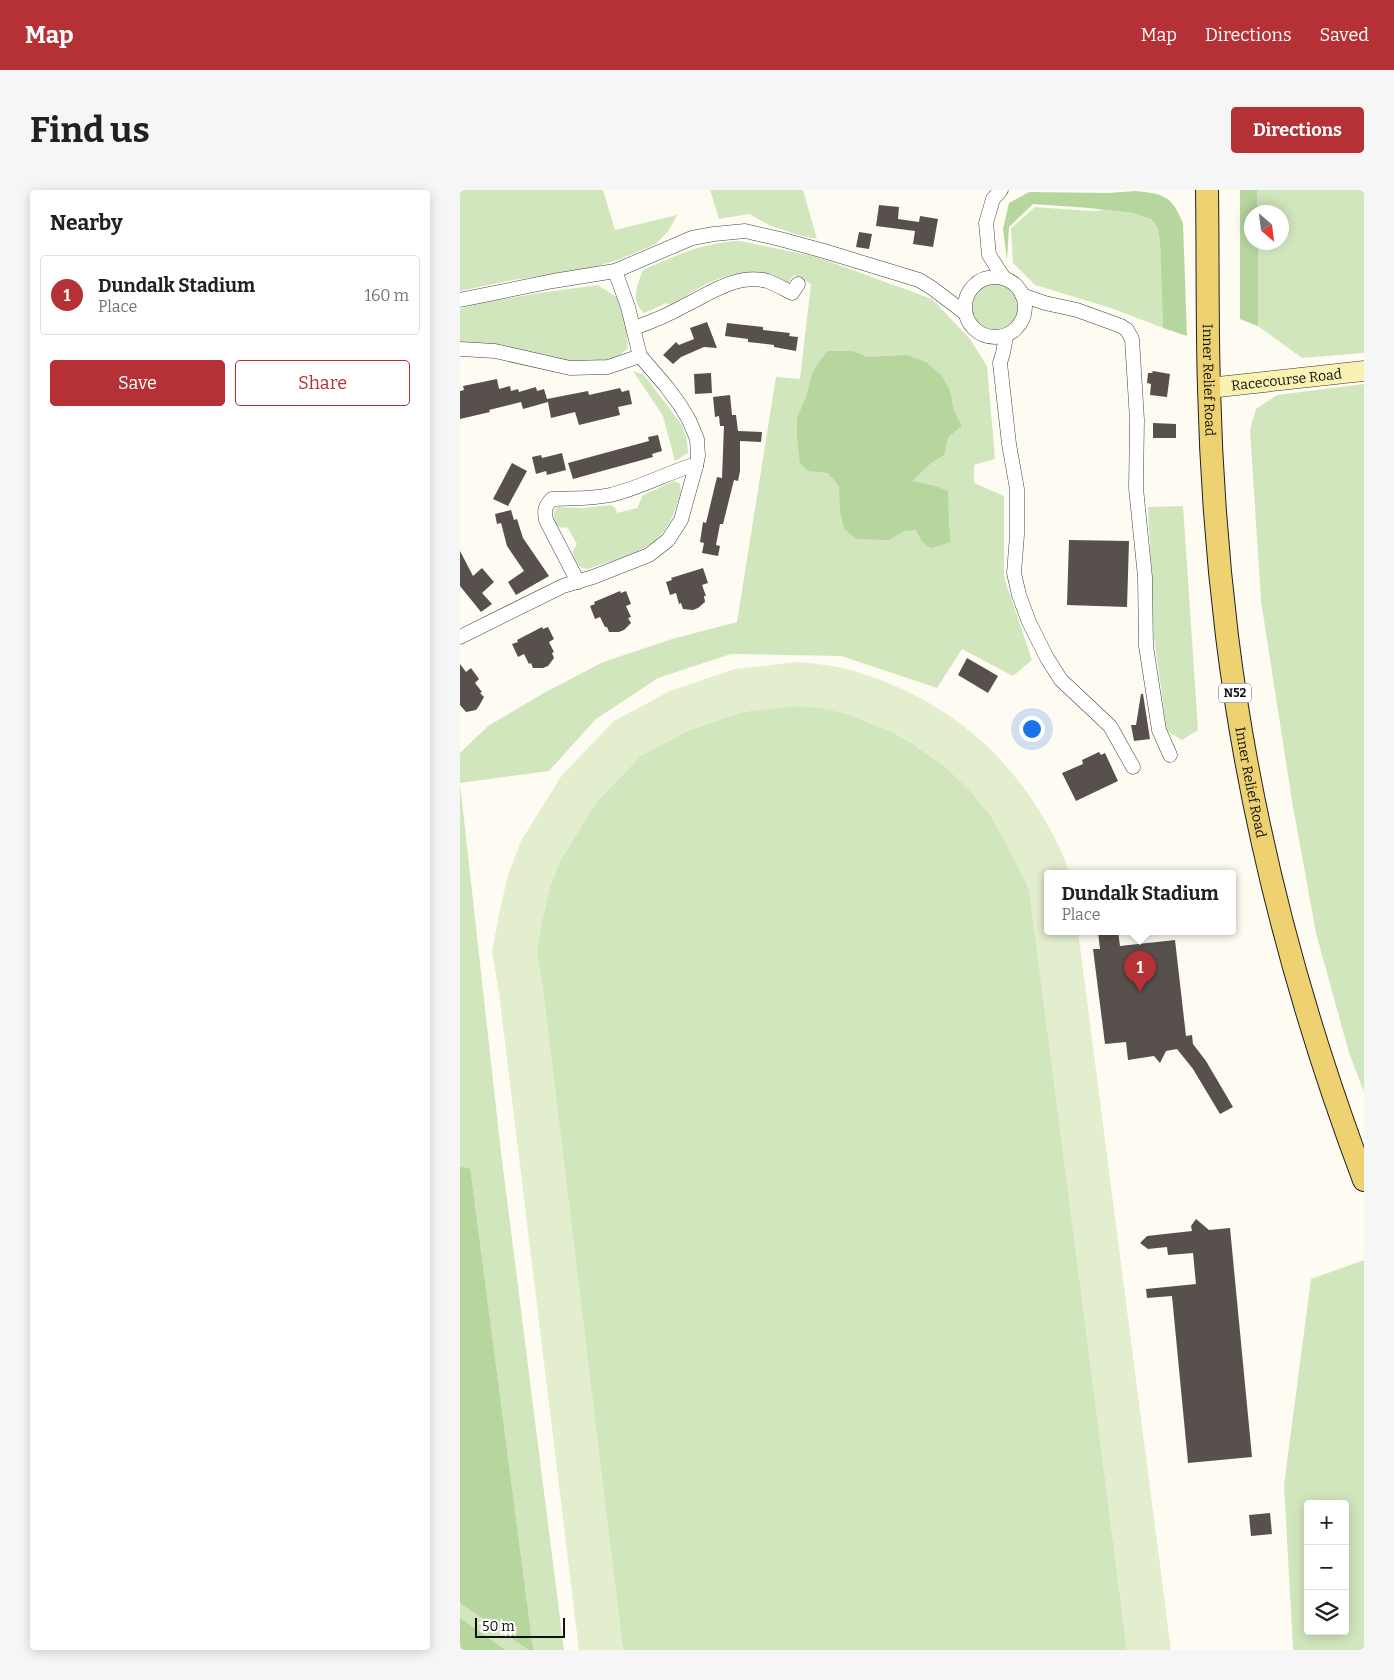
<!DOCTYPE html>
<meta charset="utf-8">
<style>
:root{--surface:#fff;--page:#f6f6f6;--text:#202124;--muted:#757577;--line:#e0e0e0;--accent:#b53135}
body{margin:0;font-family:Bitter,serif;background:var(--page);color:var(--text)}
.controls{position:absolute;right:15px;bottom:15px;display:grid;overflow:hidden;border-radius:5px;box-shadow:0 2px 12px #0003}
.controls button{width:45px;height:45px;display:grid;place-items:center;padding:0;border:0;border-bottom:1px solid var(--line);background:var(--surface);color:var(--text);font:25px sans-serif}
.compass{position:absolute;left:784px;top:15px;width:45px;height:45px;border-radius:50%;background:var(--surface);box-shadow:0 2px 12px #0003;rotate:152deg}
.scale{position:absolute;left:15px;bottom:12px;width:90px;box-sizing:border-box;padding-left:5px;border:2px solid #0f0f0f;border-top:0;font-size:14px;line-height:18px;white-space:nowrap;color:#0f0f0f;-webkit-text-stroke:4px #fff;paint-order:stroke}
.you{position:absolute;left:571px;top:538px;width:18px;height:18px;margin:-12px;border:4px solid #fff;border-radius:50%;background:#1a73e8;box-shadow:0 0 0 8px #1a73e833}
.badge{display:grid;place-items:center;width:32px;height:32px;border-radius:50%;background:var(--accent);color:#fff;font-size:16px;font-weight:700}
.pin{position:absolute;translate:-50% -41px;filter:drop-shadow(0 1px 2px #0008)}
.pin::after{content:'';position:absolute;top:26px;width:18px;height:15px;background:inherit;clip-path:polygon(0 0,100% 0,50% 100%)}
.popup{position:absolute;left:584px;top:680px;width:192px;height:65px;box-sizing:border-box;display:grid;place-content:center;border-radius:5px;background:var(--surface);filter:drop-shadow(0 1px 4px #0005);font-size:16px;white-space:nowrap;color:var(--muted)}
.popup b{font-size:19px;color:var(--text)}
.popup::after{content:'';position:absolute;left:50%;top:100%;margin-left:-10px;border:10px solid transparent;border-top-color:var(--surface)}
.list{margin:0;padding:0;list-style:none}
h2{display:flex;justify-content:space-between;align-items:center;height:65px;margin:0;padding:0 20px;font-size:21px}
h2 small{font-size:16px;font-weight:400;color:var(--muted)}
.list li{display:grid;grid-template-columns:32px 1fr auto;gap:15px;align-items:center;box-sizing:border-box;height:80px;margin:0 10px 10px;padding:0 10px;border:1px solid var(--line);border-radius:5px}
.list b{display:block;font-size:19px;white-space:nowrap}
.list p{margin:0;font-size:16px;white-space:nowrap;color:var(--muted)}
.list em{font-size:16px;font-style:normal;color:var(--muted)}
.actions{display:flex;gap:10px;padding:15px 20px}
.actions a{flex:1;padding:11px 0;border:1px solid var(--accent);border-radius:5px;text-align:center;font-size:18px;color:var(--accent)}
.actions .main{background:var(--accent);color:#fff}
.icon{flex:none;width:28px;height:28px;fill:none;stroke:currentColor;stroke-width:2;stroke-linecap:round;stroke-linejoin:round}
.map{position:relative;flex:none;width:904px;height:1460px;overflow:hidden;border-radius:5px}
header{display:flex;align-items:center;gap:30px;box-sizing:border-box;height:70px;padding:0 25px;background:var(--accent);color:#fff}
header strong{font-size:24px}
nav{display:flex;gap:28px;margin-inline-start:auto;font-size:18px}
.intro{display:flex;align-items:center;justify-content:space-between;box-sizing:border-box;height:120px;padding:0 30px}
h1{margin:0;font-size:35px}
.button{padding:12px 22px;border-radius:5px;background:var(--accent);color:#fff;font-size:18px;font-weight:700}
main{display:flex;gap:30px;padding:0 30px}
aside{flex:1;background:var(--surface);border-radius:5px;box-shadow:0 2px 12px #0003}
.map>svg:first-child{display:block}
.green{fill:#d2e6bd;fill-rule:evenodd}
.forest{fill:#b6d69e}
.pitch{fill:#e3eece}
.building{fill:#57504c}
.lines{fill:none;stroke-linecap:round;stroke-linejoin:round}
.street-casing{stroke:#424242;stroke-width:15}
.secondary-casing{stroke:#313131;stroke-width:21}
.primary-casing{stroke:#202020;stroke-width:24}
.street{stroke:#fff;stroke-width:14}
.secondary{stroke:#f9f2b2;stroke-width:20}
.primary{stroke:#eed272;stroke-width:22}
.labels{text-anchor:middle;stroke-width:5;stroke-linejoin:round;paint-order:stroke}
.shield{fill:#fff;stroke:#575757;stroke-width:1}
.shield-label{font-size:12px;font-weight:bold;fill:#0f0f0f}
.street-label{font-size:14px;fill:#0f0f0f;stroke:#fff}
</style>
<header>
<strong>Map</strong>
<nav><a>Map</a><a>Directions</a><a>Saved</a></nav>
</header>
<div class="intro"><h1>Find us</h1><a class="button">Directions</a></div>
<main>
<aside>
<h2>Nearby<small></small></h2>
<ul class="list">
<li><span class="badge">1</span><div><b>Dundalk Stadium</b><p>Place</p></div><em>160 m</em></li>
</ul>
<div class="actions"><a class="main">Save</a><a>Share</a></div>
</aside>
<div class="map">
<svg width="904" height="1460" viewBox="0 0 904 1460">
<rect width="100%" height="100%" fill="#fefcf2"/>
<!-- green -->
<g class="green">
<polygon points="0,0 143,0 155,40 217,25 209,40 196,54 158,70 128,79 53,90 0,101"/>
<polygon points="250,0 343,0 357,49 342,46 309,35 289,24 259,29"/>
<polygon points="797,0 904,0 904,163 842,168 798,136 798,53 822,52 822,22 798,22"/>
<polygon points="575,17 631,21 646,20 673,23 691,29 698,38 700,53 703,138 651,118 575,95 553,73 551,38"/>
<path d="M280 51 357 67 472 109 510 149 527 176 535 269 514 275V293L544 306V387L572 470 553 486 502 459 477 498 381 466 271 464 198 488 136 529 89 581 0 593V563L28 536 84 503 143 472 212 449 277 432 316 187 340 189 351 94 334 85 327 94C315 90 301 85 289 84 260 81 234 102 210 115L207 113 184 123C170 111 177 95 183 80 216 66 242 52 280 51Z"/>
<circle cx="535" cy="117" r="23"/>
<polygon points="138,95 161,110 167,146 168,158 152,172 107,173 43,155 0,152 0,119 11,115 79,103"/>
<polygon points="173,181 184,185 222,235 227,250 228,263 215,271 203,226"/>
<polygon points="904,194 904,902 889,863 856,743 832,611 801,411 790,239 796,219 817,205"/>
<path d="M214 291 220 294C222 303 219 308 216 317 202 362 167 365 127 379L120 377C114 368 110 364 117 354L107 337 102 338 97 336C94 328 91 323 98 317L122 318 151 315 155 318 157 323 177 318 183 305Z"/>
<polygon points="723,316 738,540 722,550 707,541 694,448 688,317"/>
<path d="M338 515C353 517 368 518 383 523 439 538 502 579 533 629 539 639 544 649 549 659 558 675 567 690 571 708L667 1460H163L76 762 82 728 90 697 99 670 137 611 180 565 227 540 258 529 283 522Z"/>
<polygon points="0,593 41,962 104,1460 0,1460"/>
<path d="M904 1070V1460H833L824 1295 851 1089ZM848 1314H885V1441H848Z"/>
</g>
<!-- forest -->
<g class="forest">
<polygon points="780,0 797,0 798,22 792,22 792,52 798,53 798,136 780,129"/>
<path d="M675 1C704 4 711 5 723 33L727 146 703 138 700 53 698 38 691 29 673 23 629 18 573 14 549 37 547 70 543 39 549 13 569 2 648 3Z"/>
<polygon points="367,161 393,161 407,167 447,165 466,172 482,186 490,201 494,221 502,236 488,247 484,265 471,273 452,291 475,296 488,301 489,336 491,352 471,358 462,352 456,340 444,341 429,350 397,349 384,339 380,321 379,296 368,283 348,281 340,273 337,248 337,228 346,207 353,181"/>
<polygon points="0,977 10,978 73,1460 69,1460 0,1413"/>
<polygon points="0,1428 45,1460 0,1460"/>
</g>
<!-- pitch -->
<path class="pitch" d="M337 472C357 474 377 475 397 482 475 506 537 552 580 622 591 641 604 662 609 683H588V741H618L711 1460H667L570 708 567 694 532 628 510 601 484 576 439 545 383 523 359 518 338 516 283 522 228 541 181 566 137 612 100 671 90 698 83 728 77 762 83 797 163 1460H119L39 803 32 762 40 719 48 685 61 651 102 585 154 531 210 501 275 479Z"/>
<!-- building -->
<g class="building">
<polygon points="419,15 439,17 438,29 459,32 460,26 478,29 473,57 453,54 455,41 416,36"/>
<polygon points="399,42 412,44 409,59 396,57"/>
<polygon points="247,132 257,158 244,157 221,167 213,174 203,165 216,152 219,155 234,149 230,138"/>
<polygon points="267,133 303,137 303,140 330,143 329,146 338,147 336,161 314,157 314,155 288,152 288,149 265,146"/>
<polygon points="693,181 710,184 707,207 690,205 691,194 687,193 688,183 692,183"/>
<polygon points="251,183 252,203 235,204 234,184"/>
<polygon points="37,189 39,199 50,196 51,201 58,199 59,202 76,197 77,201 84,199 87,209 128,201 129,205 160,198 162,202 169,200 172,214 158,217 160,225 119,235 115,222 91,228 88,212 63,219 61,212 29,220 30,222 0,229 0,201 4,200 3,196"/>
<polygon points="270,205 272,225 276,225 278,241 302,242 301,252 280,251 280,281 278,291 274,290 263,334 260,334 256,355 260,356 258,366 242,363 244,353 240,352 243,332 246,333 257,287 262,288 264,236 260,236 259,226 255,227 253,207"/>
<polygon points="693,233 716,234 716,248 693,248"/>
<polygon points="198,245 202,261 192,264 193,267 113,289 108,273 189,251 188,247"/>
<polygon points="102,263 106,280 87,285 86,281 76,284 72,267 81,265 82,268"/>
<polygon points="52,273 67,281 48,316 33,309"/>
<polygon points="51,320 54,330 57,329 63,348 89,386 56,405 48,392 64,381 47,356 41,333 37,334 35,324"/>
<polygon points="609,350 669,351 667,417 607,415"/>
<polygon points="0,361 13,386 22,378 34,392 22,403 32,414 21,422 0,396"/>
<polygon points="243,378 248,393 242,395 246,406 244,406 245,412 238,418 233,420 223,419 221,413 219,414 216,403 210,405 206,392 212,390 211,388"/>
<polygon points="160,401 161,403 166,401 171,414 166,416 171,427 168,428 171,433 164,440 159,442 149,442 147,437 145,437 140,427 135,429 130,416 135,414 134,412"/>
<polygon points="82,437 83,439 88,437 94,449 89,452 94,462 92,463 94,468 88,476 83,478 73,478 71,473 69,474 64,464 58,467 52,454 58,452 57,450"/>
<polygon points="507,468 538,486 528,503 498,485"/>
<polygon points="0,474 6,482 11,478 19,489 15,493 22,502 20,503 24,507 19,516 16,520 6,522 0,515"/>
<polygon points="681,504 683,504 690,549 674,551 671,535 676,535"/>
<polygon points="639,562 641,565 645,563 658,591 616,611 602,583 623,574 622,570"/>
<polygon points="658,741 660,756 715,750 726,846 732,845 733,854 746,871 773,917 760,924 733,879 717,859 706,861 700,873 694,866 668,870 666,852 645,854 633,759 640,759 638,742"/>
<polygon points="736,1029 749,1040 770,1038 792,1267 728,1273 712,1106 687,1108 686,1099 736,1094 733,1063 708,1065 707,1057 688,1059 680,1053 687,1046 732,1041 731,1036"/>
<polygon points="810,1323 812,1344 791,1346 789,1325"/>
</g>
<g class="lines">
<!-- street casing -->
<g class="street-casing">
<g id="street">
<polyline points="541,0 533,9 526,33 529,65 544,88"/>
<circle cx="535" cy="117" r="30"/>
<polyline points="562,105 585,113 617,120 661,136 667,140 672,149 677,230 676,298 685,387 686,456 699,540 710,565"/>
<polyline points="0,110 93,91 155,81 232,48 254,44 285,41 320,49 364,61 459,90 472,98 505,123"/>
<path d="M174 138C191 132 208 125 224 116 249 104 277 83 307 91 316 94 324 99 332 103L338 94"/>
<polyline points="546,146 543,163 540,173 549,254 557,299 557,345 554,383 559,405 569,432 587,468 601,490 650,536 673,577"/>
<polyline points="0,159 35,161 110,178 148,177 180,166"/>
<path d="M118 392 86 330C84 320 85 316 92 309 111 308 131 309 150 305 177 299 203 285 230 276H236"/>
<polyline points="0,447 103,396 133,387 189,365 208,350 221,330 236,276 238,266 237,249 229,230 220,215 206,196 180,166 168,117 155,81"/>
</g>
</g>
<!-- secondary casing -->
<g class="secondary-casing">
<g id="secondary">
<path id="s1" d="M749 198 904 181"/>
</g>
</g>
<!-- primary casing -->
<g class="primary-casing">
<g id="primary">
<path id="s2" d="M747 0C748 66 747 132 749 198 751 280 757 364 767 446 790 632 838 815 904 990"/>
</g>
</g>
<!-- street -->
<use href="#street" class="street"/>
<!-- secondary -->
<use href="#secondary" class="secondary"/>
<!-- primary -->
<use href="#primary" class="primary"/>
</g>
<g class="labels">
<!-- shield labels -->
<rect class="shield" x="759" y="493.5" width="32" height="19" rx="4"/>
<g class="shield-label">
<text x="775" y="507">N52</text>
</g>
<!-- street labels -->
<g class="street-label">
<text dy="5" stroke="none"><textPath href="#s2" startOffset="190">Inner Relief Road</textPath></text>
<text dy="5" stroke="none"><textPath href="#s1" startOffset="78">Racecourse Road</textPath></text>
<text dy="5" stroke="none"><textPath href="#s2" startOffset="595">Inner Relief Road</textPath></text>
</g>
</g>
</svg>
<div class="controls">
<button>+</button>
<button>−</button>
<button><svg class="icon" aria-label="layers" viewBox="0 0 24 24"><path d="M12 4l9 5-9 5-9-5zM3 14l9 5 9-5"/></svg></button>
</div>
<svg class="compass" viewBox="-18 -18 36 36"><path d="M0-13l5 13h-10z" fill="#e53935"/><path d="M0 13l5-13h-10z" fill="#757577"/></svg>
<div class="scale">50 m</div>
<div class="you"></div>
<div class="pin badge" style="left:680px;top:802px">1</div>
<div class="popup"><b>Dundalk Stadium</b>Place</div>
</div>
</main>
